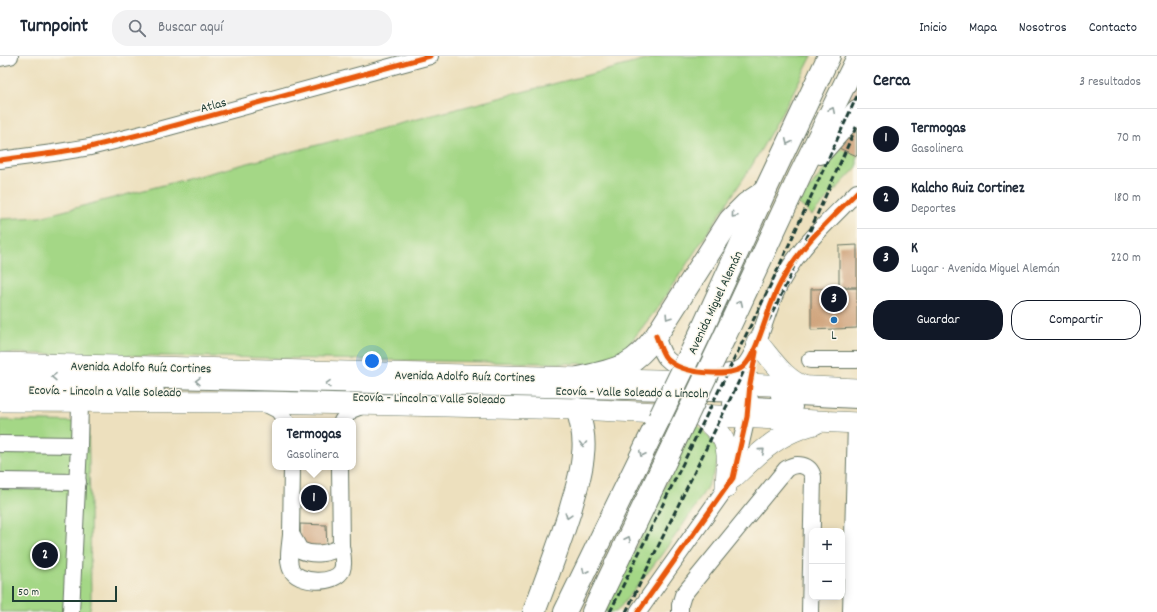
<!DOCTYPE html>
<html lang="es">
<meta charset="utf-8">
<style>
:root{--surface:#fff;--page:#f2f2f3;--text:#1f2937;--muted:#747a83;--line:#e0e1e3;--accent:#111827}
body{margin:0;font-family:Dekko,sans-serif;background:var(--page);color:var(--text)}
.controls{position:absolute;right:12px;bottom:12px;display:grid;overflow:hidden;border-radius:8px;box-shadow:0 2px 10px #0003}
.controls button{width:36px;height:36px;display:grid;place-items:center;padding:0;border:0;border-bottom:1px solid var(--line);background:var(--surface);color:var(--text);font:20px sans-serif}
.scale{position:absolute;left:12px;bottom:10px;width:105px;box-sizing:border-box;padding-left:4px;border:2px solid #1f3d34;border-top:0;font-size:11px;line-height:14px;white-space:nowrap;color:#1f3d34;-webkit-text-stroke:3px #fbf7ec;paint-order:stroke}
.you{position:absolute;left:372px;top:305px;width:14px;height:14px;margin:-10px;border:3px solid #fff;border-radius:50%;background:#1a73e8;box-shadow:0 0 0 6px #1a73e833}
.badge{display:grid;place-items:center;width:26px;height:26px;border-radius:50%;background:var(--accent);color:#fff;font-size:13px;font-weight:700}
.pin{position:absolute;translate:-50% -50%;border:2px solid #fff;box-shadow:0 1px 4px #0006}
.popup{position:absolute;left:272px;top:362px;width:84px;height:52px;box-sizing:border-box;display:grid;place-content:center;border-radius:8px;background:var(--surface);filter:drop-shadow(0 1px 3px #0005);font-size:13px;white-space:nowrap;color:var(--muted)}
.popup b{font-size:15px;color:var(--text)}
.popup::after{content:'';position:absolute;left:50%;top:100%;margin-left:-8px;border:8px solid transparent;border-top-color:var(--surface)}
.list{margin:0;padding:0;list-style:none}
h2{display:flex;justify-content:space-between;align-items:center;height:52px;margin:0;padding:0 16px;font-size:17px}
h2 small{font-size:13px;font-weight:400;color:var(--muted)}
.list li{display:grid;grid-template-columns:26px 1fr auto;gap:12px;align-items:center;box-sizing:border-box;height:60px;padding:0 16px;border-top:1px solid var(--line)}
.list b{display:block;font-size:15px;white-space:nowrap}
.list p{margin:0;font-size:13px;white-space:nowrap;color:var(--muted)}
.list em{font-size:13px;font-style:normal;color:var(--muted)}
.actions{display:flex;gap:8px;padding:12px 16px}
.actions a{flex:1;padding:9px 0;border:1px solid var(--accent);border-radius:16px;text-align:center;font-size:14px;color:var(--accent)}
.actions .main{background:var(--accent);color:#fff}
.icon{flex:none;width:22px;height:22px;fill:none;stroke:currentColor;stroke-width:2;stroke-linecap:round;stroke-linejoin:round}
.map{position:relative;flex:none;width:857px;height:556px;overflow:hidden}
header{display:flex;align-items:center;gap:24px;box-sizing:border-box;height:56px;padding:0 20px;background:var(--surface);border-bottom:1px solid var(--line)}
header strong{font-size:19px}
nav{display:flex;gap:22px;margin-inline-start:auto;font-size:14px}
.search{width:280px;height:36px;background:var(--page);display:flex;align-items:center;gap:10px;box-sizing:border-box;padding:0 14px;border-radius:16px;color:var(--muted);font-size:15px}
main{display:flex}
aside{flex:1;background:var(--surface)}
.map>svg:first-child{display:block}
.green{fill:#a4d786;stroke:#628a5d}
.building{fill:#d0a47d}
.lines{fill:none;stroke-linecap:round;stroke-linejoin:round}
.minor-casing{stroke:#677664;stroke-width:18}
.major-casing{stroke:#677664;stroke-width:22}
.highway-casing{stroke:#677664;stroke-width:24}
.minor{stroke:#fff;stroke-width:16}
.major{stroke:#fff;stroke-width:21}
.highway{stroke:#fff;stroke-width:22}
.rail{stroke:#1f3d34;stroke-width:3;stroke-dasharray:6 3;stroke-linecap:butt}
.highway-bridge-casing{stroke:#677664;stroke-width:24;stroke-linecap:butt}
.highway-bridge{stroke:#fff;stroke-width:22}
.cycleway-casing{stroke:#fbf7ec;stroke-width:8}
.cycleway{stroke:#e8590c;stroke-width:5}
.oneway{stroke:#8f9e9a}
.poi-dot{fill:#1f6fb2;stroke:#fbf7ec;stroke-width:1.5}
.labels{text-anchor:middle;stroke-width:3;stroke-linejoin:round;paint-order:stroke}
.street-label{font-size:13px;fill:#1f3d34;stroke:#fbf7ec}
.poi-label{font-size:13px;fill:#1f3d34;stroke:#fbf7ec}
</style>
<header>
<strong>Turnpoint</strong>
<div class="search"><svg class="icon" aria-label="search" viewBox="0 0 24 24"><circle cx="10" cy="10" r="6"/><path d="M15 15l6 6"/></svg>Buscar aquí</div>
<nav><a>Inicio</a><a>Mapa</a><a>Nosotros</a><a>Contacto</a></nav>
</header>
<main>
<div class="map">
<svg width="857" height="556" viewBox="0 0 857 556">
<rect width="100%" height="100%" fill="#fbf7ec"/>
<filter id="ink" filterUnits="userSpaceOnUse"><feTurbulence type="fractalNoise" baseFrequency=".025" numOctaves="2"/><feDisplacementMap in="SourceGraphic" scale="8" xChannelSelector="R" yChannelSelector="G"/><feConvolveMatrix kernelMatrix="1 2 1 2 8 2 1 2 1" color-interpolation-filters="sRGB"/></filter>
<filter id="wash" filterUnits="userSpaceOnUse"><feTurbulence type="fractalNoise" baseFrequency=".012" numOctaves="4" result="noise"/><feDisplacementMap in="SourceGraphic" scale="16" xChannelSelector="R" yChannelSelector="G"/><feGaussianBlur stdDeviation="0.9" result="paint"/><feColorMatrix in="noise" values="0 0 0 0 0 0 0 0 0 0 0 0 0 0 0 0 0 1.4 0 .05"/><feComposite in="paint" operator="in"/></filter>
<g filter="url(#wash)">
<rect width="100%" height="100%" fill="#ede0be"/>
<!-- green -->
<g class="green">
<polygon points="661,0 812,0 788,46 751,111 659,250 622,297 598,308 0,297 0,163 40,161"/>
<polygon points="857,71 857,111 812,159 798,147"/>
<polygon points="0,364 88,366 90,450 91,548 89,556 0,556"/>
<path d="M695 367C704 376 716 385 718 399 721 427 637 531 616 556H605Z"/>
</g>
<g id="blocks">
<!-- building -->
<g class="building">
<polygon points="857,0 857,100 816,82"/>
<polygon points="857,189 857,231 839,231 839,190"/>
<polygon points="857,232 857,272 811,274 811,233"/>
<polygon points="300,468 326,469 327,492 301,492"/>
</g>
</g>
</g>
<g filter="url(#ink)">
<use href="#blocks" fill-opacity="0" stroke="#677664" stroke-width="1"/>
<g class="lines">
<!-- minor casing -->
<g class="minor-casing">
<g id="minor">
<polyline points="0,2 10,0"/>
<polyline points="0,104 53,97 90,91 158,74 430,0"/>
<path d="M656 280C659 287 661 296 666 302 670 306 676 310 682 312 695 317 733 321 744 310 756 298 765 263 772 246 775 238 779 229 784 221 800 190 832 162 857 136"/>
<polyline points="810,304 857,304"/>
<polyline points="0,320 750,338"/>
<polyline points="0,332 156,335"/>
<polyline points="779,340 857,344"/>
<polyline points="262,346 278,354 286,365"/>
<polyline points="731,348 794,351"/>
<polyline points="342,365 351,354 364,349"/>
<polyline points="0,388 79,389"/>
<path d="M292 411 291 478 300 494C313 500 330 498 341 490L340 411"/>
<polyline points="0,425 78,426"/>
<path d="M291 479C290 490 287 504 291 513 297 528 336 529 342 514 345 506 342 497 341 490"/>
<polyline points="71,556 79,389 80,346"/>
<polyline points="638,556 733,422 747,361 748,351"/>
<path d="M680 556V549L683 539 786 413C796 406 810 408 813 421L810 556"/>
<polyline points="851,556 856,367"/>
</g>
</g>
<!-- major casing -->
<g class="major-casing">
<g id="major">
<path d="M757 286C771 302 785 325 806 331"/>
<polyline points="0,307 656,324 857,333"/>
<polyline points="0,345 262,346 577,353 857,367"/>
<path d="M701 359C707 366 715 372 721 380 731 393 726 417 726 432"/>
<path d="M733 422C752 404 770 385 794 375 801 372 808 370 815 368"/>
</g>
</g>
<!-- highway casing -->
<g class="highway-casing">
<g id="highway">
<polyline points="820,97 857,55"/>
<polyline points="702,274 765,135 829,0"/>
<polyline points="724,282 800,119 857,3"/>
<path d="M579 322C617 313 631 313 656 280L730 164 746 148 764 136"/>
<path d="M534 556C547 522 559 489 570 455 575 436 582 418 583 398 585 383 582 368 577 353"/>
<polyline points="565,556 659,363"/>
<polyline points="593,556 684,366"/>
</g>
</g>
<!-- minor -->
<use href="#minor" class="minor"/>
<!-- major -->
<use href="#major" class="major"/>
<!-- highway -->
<use href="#highway" class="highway"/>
<!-- rail -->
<g class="rail">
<polyline points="610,556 771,228 857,40"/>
<polyline points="626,556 784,233 857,69"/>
</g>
<!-- highway-bridge casing -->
<g class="highway-bridge-casing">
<g id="highway-bridge">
<polyline points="659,363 702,274"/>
<polyline points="684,366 724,282"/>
</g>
</g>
<!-- highway-bridge -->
<use href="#highway-bridge" class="highway-bridge"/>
<!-- cycleway casing -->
<g class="cycleway-casing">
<g id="cycleway">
<polyline points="0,104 53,97 90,91 158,74 430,0"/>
<path d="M656 280C659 287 661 296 666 302 670 306 676 310 682 312 695 317 733 321 744 310 756 298 765 263 772 246 775 238 779 229 784 221 800 190 832 162 857 136"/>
<polyline points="638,556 733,422 747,361 750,328 756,296"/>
</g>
</g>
<!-- cycleway -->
<use href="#cycleway" class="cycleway"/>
</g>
<!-- one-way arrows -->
<defs><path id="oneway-chevron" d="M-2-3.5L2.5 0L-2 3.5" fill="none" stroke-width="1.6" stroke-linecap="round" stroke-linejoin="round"/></defs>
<g class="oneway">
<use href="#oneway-chevron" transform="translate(832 54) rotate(-64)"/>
<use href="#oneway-chevron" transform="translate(788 86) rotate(115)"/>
<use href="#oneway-chevron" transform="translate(734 159) rotate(130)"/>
<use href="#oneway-chevron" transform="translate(740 247) rotate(-65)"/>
<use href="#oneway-chevron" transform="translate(668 261) rotate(123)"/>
<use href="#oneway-chevron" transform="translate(54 321) rotate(-179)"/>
<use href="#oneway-chevron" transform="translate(198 325) rotate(-179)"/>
<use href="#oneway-chevron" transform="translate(328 328) rotate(-179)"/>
<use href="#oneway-chevron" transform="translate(583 388) rotate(90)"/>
<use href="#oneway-chevron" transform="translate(762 395) rotate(-40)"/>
<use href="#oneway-chevron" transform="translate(642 398) rotate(116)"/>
<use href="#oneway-chevron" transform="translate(568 460) rotate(107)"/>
<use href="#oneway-chevron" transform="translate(628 483) rotate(-64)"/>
<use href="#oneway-chevron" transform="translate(585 515) rotate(116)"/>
</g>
</g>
<!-- markers -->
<circle class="poi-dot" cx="834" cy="264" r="4"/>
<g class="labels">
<!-- street labels -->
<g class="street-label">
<text transform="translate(213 48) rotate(-15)" y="5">Atlas</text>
<text transform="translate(714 246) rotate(-65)" y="5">Avenida Miguel Alemán</text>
<text transform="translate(141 310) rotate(1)" y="5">Avenida Adolfo Ruíz Cortines</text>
<text transform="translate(465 319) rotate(1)" y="5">Avenida Adolfo Ruíz Cortines</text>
<text transform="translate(105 334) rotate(1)" y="5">Ecovía - Lincoln a Valle Soleado</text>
<text transform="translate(632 335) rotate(1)" y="5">Ecovía - Valle Soleado a Lincoln</text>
<text transform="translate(429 341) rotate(1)" y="5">Ecovía - Lincoln a Valle Soleado</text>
</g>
<!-- poi labels -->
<g class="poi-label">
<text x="834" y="283">L</text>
</g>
</g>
</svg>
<div class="controls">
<button>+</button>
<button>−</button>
</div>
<div class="scale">50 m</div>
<div class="you"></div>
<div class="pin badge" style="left:314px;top:442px">1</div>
<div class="popup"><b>Termogas</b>Gasolinera</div>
<div class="pin badge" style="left:45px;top:499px">2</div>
<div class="pin badge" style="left:834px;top:243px">3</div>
</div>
<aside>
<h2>Cerca<small>3 resultados</small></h2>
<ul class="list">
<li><span class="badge">1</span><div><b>Termogas</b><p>Gasolinera</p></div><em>70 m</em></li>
<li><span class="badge">2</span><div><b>Kalcho Ruiz Cortinez</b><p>Deportes</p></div><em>180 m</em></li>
<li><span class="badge">3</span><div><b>K</b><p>Lugar · Avenida Miguel Alemán</p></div><em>220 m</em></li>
</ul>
<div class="actions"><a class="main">Guardar</a><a>Compartir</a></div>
</aside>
</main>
